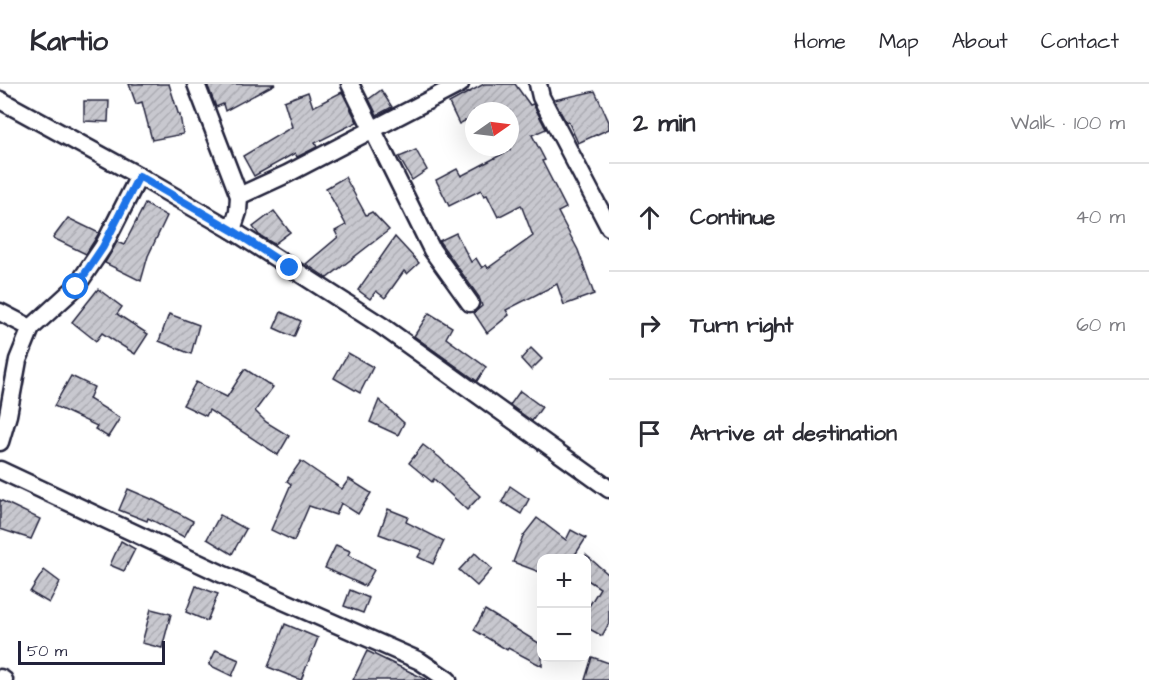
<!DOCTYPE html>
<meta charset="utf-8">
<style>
:root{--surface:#fff;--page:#f7f7f7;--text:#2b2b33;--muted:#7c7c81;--line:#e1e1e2}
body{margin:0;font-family:"Architects Daughter",sans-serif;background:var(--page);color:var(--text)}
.controls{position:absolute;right:18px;bottom:18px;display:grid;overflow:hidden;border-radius:12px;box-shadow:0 6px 24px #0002}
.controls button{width:54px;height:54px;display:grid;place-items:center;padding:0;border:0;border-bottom:2px solid var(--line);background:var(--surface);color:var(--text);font:30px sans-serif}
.compass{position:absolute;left:465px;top:18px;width:54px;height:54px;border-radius:50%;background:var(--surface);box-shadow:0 6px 24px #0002;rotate:76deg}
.scale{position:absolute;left:18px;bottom:15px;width:147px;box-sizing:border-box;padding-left:6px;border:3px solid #22223b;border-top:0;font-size:16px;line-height:21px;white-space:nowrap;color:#22223b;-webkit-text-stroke:4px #fff;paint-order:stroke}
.stop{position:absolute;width:18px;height:18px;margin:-14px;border:4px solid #1a73e8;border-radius:50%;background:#fff}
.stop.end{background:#1a73e8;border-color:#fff;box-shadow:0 2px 6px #0008}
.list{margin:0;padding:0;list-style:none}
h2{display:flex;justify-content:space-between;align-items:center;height:78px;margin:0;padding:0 24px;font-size:26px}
h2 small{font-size:20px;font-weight:400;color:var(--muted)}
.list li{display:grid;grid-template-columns:39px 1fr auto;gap:18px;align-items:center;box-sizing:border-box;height:108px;padding:0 24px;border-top:2px solid var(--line)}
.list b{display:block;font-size:22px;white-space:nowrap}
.list em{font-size:20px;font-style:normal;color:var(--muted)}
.icon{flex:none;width:33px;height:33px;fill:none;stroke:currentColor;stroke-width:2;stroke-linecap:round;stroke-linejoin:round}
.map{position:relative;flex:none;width:609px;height:596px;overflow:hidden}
header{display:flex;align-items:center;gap:36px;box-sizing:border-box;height:84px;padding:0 30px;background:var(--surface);border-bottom:2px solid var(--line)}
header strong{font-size:28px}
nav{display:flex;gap:33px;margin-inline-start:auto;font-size:21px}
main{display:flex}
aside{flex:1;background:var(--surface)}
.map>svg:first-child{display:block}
.building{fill:url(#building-hatch);stroke:#22223b;stroke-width:1.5}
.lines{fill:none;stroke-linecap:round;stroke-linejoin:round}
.street-casing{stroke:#22223b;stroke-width:21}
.street{stroke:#fff;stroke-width:16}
.route{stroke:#1a73e8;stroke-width:8}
</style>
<header>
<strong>Kartio</strong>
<nav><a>Home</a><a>Map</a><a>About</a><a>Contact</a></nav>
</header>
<main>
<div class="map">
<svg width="609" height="596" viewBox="0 0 609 596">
<defs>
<pattern id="building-hatch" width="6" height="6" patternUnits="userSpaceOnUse" patternTransform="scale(1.5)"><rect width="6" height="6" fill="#c8c8cf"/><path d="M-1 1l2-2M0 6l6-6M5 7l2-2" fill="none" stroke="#acacb3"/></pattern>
</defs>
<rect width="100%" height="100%" fill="#fff"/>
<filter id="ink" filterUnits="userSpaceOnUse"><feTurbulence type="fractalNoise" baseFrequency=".0167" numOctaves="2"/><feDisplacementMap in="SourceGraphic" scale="12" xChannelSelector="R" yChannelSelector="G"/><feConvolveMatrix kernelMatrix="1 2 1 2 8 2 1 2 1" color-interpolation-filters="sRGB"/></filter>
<g filter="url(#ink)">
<!-- building -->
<g class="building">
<polygon points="129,0 169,0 179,32 180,31 183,50 152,56 142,18 136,20"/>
<polygon points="207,0 275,0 225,27 223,20 216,23"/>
<polygon points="484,0 515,0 530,21 533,20 546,45 532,51 545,76 542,77 566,124 558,128 578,166 594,210 564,221 557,200 506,226 509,231 487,249 474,229 482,222 479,213 439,157 456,149 471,178 476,174 482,184 486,181 488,184 533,152 521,121 498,133 487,111 484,112 481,106 449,122 436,96 457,85 461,92 510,66 510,27 474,27 474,32 459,40 449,19"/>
<polygon points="381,6 392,23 377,31 369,15"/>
<polygon points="595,7 609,38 609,45 578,59 568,37 566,38 554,16"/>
<polygon points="308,8 313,23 342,8 357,38 315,59 317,63 297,73 295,69 254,92 243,72 292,43 284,17"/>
<polygon points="84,17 109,17 108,38 84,37"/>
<polygon points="416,66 427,86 412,96 399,73"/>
<polygon points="345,93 366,131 372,128 389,146 327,194 306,180 338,153 335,147 346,141 326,104"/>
<polygon points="145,120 167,132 148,172 141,197 105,179 117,158 124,161"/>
<polygon points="274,127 290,148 274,160 259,151 253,143"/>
<polygon points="68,134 99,149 86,170 53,154"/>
<polygon points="395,153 419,179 407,190 404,187 385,214 376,207 370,215 358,206"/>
<polygon points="98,205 122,223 117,230 148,250 135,270 102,249 96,257 72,238"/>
<polygon points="281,228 301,237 294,253 274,244"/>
<polygon points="429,229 452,243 446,254 486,283 477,297 414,252"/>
<polygon points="169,230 199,241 191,270 159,257"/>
<polygon points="531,264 542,275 531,286 521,275"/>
<polygon points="348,269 373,283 360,309 334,294"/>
<polygon points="245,285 273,303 255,327 266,338 289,352 278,371 209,326 206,332 183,321 196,298 227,313"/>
<polygon points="71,292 94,303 89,315 120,334 108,353 95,345 97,342 54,322"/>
<polygon points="520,307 542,323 532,337 510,321"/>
<polygon points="379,316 404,339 398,351 370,338"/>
<polygon points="423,361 439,373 480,412 467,426 434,395 432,398 409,379"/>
<polygon points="301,377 342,405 349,395 371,409 358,430 341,419 336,431 309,422 294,457 271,446 291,400 287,397"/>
<polygon points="510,402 529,415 521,430 502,418"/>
<polygon points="128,405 156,417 193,437 184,453 148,434 147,437 119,426"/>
<polygon points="0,416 40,435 31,455 0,445"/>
<polygon points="388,425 408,433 406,438 444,457 433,480 418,473 422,466 379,450"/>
<polygon points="220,431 246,445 232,470 207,455"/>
<polygon points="537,434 566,456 571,446 586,454 573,474 542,474 542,489 513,478 523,452"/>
<polygon points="121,457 135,465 124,487 110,481"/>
<polygon points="336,461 350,467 348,471 374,486 365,502 325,484"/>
<polygon points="475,469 492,485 477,502 459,486"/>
<polygon points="586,471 608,490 609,488 609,539 602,552 586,543 586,527 600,504 586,495"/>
<polygon points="44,486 60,498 49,519 30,508"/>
<polygon points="196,502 218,510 207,537 186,528"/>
<polygon points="350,506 369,514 363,529 344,522"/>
<polygon points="151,525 171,530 162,564 142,559"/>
<polygon points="485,526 542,561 542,582 508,564 507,566 474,546"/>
<polygon points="285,540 318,554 301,596 268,583"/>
<polygon points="216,566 239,576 232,592 209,581"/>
<polygon points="367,567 427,596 353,596"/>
<polygon points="592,573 609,579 609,596 585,596"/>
</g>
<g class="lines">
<!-- street casing -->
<g class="street-casing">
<g id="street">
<polyline points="196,0 239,112 238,128 232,146"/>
<polyline points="350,0 432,166 470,219"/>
<polyline points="538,0 541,13 609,143"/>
<polyline points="0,16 139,92 232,146 382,242 609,405"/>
<polyline points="239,112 287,90 460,0"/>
<polyline points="0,228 31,244 76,203 103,163 139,92"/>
<polyline points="0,358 8,331 18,276 31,244"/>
<polyline points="0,386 222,490 420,577 448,596"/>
<polyline points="0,594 4,596"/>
</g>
</g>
<!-- street -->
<use href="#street" class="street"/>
</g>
</g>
<g class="lines" filter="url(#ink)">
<!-- route -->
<polyline class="route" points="76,203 103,163 139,92 232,146 290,184"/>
</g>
</svg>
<div class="controls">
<button>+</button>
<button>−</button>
</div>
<svg class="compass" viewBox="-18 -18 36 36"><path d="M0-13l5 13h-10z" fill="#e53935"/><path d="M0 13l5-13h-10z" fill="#7c7c81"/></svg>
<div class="scale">50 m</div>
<div class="stop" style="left:76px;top:203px"></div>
<div class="stop end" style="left:290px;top:184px"></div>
</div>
<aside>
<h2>2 min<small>Walk · 100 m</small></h2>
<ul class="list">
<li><svg class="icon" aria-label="ahead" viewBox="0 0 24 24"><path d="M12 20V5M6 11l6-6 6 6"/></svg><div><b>Continue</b></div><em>40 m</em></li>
<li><svg class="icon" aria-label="right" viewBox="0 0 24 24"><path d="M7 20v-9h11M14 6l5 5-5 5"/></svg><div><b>Turn right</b></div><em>60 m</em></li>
<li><svg class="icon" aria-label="arrive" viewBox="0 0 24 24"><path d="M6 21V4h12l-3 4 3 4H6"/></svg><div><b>Arrive at destination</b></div></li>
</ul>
</aside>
</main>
